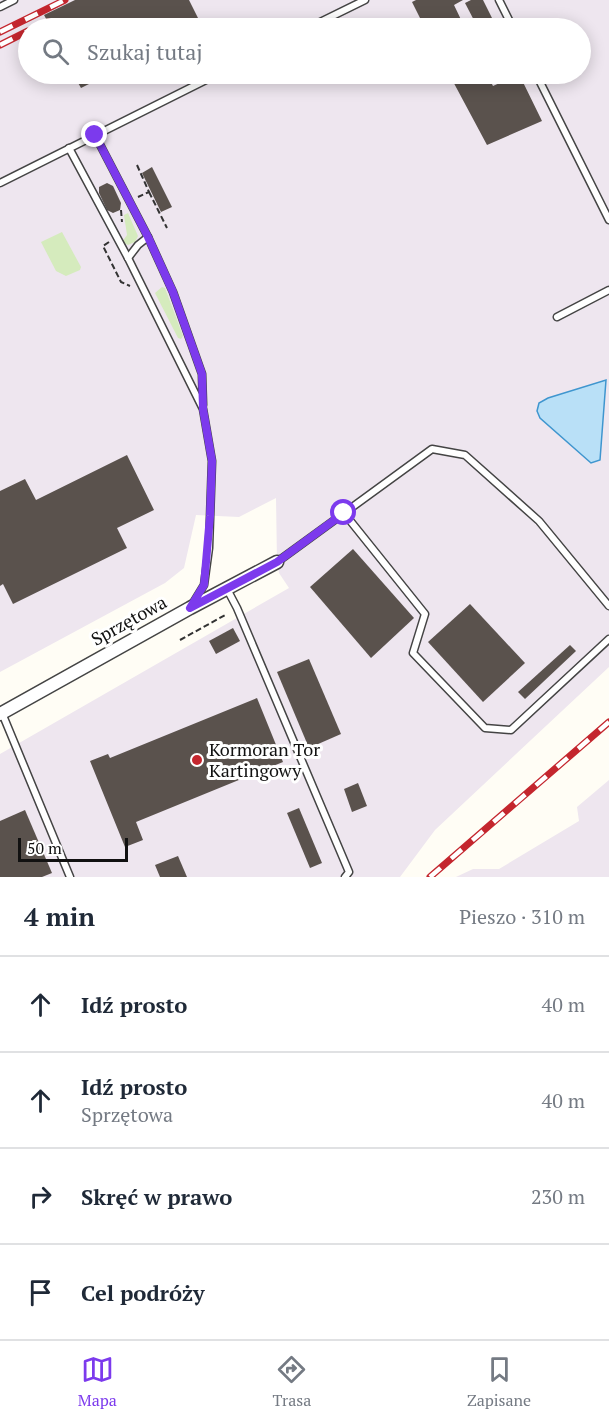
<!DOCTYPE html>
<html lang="pl">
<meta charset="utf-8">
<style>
:root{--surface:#fff;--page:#f2f2f3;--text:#1f2937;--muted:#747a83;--line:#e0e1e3;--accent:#7c3aed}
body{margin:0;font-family:"PT Serif",serif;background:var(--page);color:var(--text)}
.scale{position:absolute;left:18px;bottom:15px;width:110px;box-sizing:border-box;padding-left:6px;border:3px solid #111;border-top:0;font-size:16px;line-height:21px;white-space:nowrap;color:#111;-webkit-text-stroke:4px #fff;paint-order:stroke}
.stop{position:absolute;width:18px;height:18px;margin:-14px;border:4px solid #7c3aed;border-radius:50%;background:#fff}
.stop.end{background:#7c3aed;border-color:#fff;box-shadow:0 2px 6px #0008}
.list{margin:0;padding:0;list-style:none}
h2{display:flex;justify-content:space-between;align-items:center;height:78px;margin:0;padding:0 24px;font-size:26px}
h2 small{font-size:20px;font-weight:400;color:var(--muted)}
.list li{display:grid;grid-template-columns:39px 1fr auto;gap:18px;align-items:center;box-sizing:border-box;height:96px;padding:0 24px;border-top:2px solid var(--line)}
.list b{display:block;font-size:22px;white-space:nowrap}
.list p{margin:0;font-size:20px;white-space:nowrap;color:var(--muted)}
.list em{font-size:20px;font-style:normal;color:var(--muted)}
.icon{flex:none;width:33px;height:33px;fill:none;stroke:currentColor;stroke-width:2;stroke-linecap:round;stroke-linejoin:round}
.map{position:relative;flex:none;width:609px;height:877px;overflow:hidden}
.search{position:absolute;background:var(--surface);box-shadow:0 3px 15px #0003;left:18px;right:18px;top:18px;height:66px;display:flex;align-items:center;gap:15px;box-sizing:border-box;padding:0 21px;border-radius:33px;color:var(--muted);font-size:22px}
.sheet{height:462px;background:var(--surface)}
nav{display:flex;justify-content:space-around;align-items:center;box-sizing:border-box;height:84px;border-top:2px solid var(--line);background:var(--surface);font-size:16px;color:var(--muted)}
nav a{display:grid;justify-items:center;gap:3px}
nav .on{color:var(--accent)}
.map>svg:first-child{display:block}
.industrial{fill:#eee6ef;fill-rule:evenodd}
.green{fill:#d5ebbd}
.water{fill:#b9e0f7;stroke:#3f96cf;stroke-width:1.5}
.building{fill:#5a524d}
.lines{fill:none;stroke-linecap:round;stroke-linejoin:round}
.service-casing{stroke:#444;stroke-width:9}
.minor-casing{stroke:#444;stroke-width:15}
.path{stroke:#333;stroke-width:2;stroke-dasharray:6 3;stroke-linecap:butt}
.service{stroke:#fff;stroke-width:6}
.minor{stroke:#fff;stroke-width:12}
.rail-casing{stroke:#c4262e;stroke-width:7}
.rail{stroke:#fff;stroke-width:4.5;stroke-dasharray:14;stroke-linecap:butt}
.route{stroke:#7c3aed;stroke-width:8}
.poi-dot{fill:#c4262e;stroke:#fff;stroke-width:2}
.labels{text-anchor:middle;stroke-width:6;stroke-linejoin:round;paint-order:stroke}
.street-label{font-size:18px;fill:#111;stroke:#fff}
.poi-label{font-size:18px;fill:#111;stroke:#fff;text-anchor:start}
</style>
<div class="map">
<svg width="609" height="877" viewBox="0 0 609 877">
<rect width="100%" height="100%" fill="#fffdf5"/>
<!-- industrial -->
<g class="industrial">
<path d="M0 0H609V667L435 830 400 877H0V754L289 588 279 573 277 562 276 498 239 517 196 515 184 568 165 583 0 672ZM28 28H580V74H28Z"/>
<polygon points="609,780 609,877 456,877 473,869 499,869 579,821 577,807"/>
</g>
<!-- green -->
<g class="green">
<polygon points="128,213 138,236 135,242 128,245 122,242 127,235 124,215"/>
<polygon points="62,232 81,267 80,270 66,276 56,271 41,242"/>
<polygon points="162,287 165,288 183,336 181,339 178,338 155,293"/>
</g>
<!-- water -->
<polygon class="water" points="606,380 600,460 591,463 540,418 537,411 539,403 548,398"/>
<!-- building -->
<g class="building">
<polygon points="75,0 189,0 203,28 51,28 44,15"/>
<polygon points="416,0 463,0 454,5 465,28 425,28 412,2"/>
<polygon points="471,0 483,0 497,28 478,28 465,3"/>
<polygon points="73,74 109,74 81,88"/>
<polygon points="136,74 157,74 140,82"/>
<polygon points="449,74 487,74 493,86 519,74 542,121 487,145"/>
<polygon points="152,167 172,207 161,212 142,173"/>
<polygon points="107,183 113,186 121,203 120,210 113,213 107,210 99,193 99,187"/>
<polygon points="127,455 154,510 117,528 127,548 13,604 3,584 0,586 0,491 25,479 36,500"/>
<polygon points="353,549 414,618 371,658 310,587"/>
<polygon points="470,604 525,663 483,702 428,642"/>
<polygon points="233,628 240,641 216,654 209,641"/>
<polygon points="570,645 576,651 525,699 518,692"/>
<polygon points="309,659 341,734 309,748 277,672"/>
<polygon points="257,698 283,762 136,822 143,840 125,847 90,761 108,754 110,758"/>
<polygon points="358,783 367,806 352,812 344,789"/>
<polygon points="299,808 322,863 310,868 287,813"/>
<polygon points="25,810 52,873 42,877 0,877 0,821"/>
<polygon points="178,856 187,877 160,877 155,865"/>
</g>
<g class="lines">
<!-- service casing -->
<g class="service-casing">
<g id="service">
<polyline points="499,0 513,28"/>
<polyline points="0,7 14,0"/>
<polyline points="308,28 365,0"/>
<polyline points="494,74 496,77 505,74"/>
<polyline points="536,74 609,220"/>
<polyline points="95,135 148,237 173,292 202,374 203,405"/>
<polyline points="69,148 128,258 203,409 212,461 209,548 204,585 193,603"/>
<polyline points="0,183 218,74"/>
<polyline points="128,258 138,245 148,237"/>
<polyline points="557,317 609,290"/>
<polyline points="344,513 425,614 413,653 485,728 511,730 609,639"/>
<polyline points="277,562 432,449 465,455 539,521 609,606"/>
<polyline points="227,589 237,608 349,872 345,877"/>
<polyline points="2,713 70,877"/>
</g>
</g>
<!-- minor casing -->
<g class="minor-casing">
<polyline id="minor" points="0,714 190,608 277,562"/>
</g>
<!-- path -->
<g class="path">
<polyline points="137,165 149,192 138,197"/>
<polyline points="149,192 167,228"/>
<polyline points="121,210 122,222"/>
<polyline points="109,242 103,246 121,282 130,286"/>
<polyline points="180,640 227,614"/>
</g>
<!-- service -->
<use href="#service" class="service"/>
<!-- minor -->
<use href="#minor" class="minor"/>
<!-- rail casing -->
<g class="rail-casing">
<g id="rail">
<polyline points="34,28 48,22"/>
<polyline points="0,32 65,0"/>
<polyline points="0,45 28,31"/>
<polyline points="430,877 609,722"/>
</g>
</g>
<!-- rail -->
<use href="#rail" class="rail"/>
</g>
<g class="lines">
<!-- route -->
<polyline class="route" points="95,135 148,237 173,292 202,374 203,409 212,461 210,516 204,585 190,608 277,562 344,513"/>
</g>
<!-- markers -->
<circle class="poi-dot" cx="197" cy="760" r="6"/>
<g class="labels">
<!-- street labels -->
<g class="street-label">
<text transform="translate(129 621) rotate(-29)" y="6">Sprzętowa</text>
</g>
<!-- poi labels -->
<g class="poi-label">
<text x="209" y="756">Kormoran Tor<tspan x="209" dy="21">Kartingowy</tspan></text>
</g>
</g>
</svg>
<div class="scale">50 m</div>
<div class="stop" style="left:344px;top:513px"></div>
<div class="stop end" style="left:95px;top:135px"></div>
<div class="search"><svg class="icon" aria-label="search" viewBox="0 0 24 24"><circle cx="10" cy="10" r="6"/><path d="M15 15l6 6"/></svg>Szukaj tutaj</div>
</div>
<section class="sheet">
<h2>4 min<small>Pieszo · 310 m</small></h2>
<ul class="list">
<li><svg class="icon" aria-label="ahead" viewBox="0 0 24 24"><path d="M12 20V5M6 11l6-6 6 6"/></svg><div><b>Idź prosto</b></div><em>40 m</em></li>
<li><svg class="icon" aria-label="ahead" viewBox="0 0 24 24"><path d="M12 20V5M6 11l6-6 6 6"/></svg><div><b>Idź prosto</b><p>Sprzętowa</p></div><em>40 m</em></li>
<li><svg class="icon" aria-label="right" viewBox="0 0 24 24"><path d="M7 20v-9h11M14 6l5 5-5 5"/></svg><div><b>Skręć w prawo</b></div><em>230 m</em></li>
<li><svg class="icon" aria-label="arrive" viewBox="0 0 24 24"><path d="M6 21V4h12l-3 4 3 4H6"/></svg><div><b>Cel podróży</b></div></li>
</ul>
</section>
<nav>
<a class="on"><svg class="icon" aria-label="map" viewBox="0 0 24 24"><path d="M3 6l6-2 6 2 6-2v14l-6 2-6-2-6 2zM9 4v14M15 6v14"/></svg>Mapa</a>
<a><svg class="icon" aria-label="directions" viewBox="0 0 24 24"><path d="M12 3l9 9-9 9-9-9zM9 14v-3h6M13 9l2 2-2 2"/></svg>Trasa</a>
<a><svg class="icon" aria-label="saved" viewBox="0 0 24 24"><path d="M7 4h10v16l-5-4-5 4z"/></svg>Zapisane</a>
</nav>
